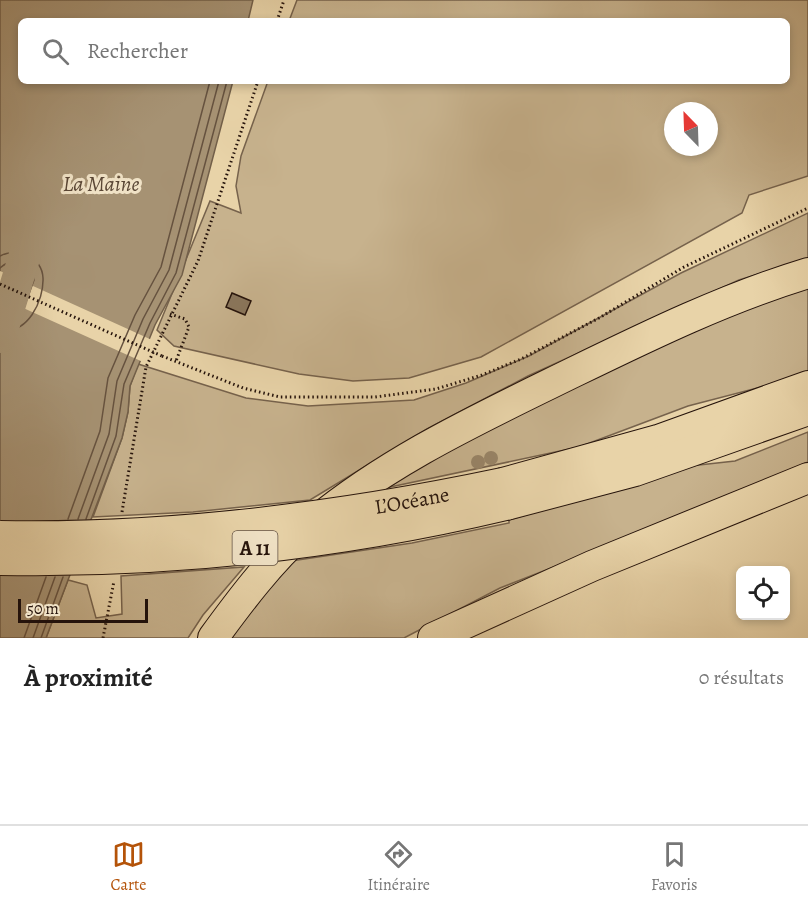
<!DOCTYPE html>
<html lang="fr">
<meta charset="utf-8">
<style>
:root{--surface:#fff;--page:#f2f2f2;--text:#222;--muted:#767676;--line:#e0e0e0;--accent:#b45309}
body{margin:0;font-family:Alegreya,serif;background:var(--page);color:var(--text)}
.controls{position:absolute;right:18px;bottom:18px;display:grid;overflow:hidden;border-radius:9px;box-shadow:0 3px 9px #0003}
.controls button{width:54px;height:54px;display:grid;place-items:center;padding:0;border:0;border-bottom:2px solid var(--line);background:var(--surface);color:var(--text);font:30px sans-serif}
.compass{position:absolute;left:664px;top:102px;width:54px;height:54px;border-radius:50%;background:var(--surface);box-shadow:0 3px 9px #0003;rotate:337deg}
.scale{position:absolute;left:18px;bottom:15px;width:130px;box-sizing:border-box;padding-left:6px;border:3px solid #25130b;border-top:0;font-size:16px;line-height:21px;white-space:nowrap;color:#25130b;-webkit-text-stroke:4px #f0e2c6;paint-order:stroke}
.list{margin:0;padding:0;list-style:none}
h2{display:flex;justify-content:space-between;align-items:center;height:78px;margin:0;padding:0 24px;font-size:26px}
h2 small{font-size:20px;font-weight:400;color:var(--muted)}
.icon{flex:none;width:33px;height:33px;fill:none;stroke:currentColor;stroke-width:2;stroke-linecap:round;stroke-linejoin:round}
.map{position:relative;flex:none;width:808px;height:638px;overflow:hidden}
.search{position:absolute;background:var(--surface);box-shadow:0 3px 9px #0003;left:18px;right:18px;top:18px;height:66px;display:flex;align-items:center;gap:15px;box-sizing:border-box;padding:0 21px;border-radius:9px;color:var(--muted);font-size:22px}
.sheet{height:186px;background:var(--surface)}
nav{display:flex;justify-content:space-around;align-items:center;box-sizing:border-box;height:84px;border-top:2px solid var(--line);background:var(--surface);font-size:16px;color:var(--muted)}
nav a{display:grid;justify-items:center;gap:3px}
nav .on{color:var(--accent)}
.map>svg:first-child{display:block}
.green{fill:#c7b28d;stroke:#76624c;stroke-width:1.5;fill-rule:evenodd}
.water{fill:#a69273;stroke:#725f49;stroke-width:1.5}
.pier{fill:#e8d3a8}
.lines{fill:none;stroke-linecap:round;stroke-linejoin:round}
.shore{stroke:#66523f;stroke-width:1.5}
.river{stroke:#a69273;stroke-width:32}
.building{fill:#8a775d;stroke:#25130b;stroke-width:1.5}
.highway-casing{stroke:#25130b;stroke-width:32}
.path{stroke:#25130b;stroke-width:3;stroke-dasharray:1.5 3;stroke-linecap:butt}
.highway{stroke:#e8d3a8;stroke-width:30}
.highway-bridge-casing{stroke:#25130b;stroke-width:32;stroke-linecap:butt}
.path-bridge{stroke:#25130b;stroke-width:3;stroke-dasharray:1.5 3;stroke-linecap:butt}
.highway-bridge{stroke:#e8d3a8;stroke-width:30}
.tree{fill:#988467}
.labels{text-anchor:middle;stroke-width:6;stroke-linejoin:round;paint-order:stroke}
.shield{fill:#f0e2c6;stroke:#625143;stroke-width:1.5}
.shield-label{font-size:20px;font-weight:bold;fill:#25130b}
.street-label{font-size:21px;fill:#25130b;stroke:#f0e2c6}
.water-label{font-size:22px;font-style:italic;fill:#594635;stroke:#f0e2c6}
</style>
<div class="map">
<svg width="808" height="638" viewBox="0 0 808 638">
<rect width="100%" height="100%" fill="#e8d3a8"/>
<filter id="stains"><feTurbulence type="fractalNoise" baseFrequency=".00333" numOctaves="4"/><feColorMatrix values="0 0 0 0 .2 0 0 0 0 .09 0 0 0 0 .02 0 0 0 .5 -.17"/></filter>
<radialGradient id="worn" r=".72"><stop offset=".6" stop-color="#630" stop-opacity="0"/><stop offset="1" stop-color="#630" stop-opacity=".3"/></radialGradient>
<!-- green -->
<g class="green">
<path d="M297 0H808V176L749 195 742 213 481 357 409 378 353 381 299 374 174 346 157 330 210 201 241 213 236 186 241 156 268 81H787V21H289ZM673 111H709V147H673Z"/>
<polygon points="808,213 808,259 739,280 528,376 427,429 310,500 193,512 93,517 122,438 128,412 130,386 138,364 246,398 308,406 414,400 466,383 529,356 681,273"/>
<polygon points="808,286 808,371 788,380 688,406 579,447 376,490 425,460 715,318"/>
<polygon points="808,432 808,462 674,520 500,588 404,638 229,638 291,561 412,543 509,523 509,520 690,466 735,461"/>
<polygon points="244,567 203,615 188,638 46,638 68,580 87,585 96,618 122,614 121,576"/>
</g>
<!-- water -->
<polygon class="water" points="0,0 253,0 248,21 21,21 21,81 233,81 182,275 155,325 130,386 128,412 122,438 46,638 0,638"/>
<!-- pier -->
<polygon class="pier" points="0,271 152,340 143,362 10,302 17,280 14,278 5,299 0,297"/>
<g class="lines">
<!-- shore -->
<g class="shore">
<path d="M0 256C17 247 42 257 43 278 44 301 27 336 0 329"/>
<path d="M0 268C13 256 31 262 34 280L21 316 10 321 0 319"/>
<polyline points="0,287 5,273 12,269 21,271 26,278 15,311 8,314 0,311"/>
<polyline points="68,519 100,431 108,378 135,315 161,267 210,81"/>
<polyline points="78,519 109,434 117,381 143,319 169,270 219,81"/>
<polyline points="86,519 116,436 124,384 150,323 176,273 227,81"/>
<polyline points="24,638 46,577"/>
<polyline points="33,638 55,577"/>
<polyline points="41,638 63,577"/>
</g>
<!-- river -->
<polyline class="river" points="0,337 31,235"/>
</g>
<!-- building -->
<polygon class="building" points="232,293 251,301 245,315 226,307"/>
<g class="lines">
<!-- highway casing -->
<g class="highway-casing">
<g id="highway">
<polyline points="503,483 658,440 808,386"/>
<polyline points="506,505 635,471 808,410"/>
<path d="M213 638C240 601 270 561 304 531 384 462 480 418 574 372 650 335 726 298 808 273"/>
<polyline points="433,638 592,566 808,478"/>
</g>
</g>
<!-- path -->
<g class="path">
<polyline points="277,21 284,0"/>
<polyline points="170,314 185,319 189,327 176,361"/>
<polyline points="162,356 243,388 280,397 375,397 436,389 482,375 521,359 599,318 684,267 808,208"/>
<polyline points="122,512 146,367 198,261 258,81"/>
<polyline points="103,638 114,581"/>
</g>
<!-- highway -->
<use href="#highway" class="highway"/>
<!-- highway-bridge casing -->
<g class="highway-bridge-casing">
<g id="highway-bridge">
<path id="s1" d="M0 536C171 539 337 518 503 483"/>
<path d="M0 560C170 563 341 544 506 505"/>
</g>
</g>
<!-- path-bridge -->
<polyline class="path-bridge" points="0,284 162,356"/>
<!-- highway-bridge -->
<use href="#highway-bridge" class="highway-bridge"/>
</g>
<!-- trees -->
<g class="tree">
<circle cx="491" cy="458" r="7"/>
<circle cx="478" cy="462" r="7"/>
</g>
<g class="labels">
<!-- shield labels -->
<rect class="shield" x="232.5" y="531" width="45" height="34" rx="4.5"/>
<g class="shield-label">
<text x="255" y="555">A 11</text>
</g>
<!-- street labels -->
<g class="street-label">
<text dy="7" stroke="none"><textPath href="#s1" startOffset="414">L’Océane</textPath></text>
</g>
<!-- water labels -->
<g class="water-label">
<text x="101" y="191">La Maine</text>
</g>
</g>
<rect width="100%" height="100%" filter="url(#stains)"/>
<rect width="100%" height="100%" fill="url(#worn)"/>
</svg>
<div class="controls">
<button><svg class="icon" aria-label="locate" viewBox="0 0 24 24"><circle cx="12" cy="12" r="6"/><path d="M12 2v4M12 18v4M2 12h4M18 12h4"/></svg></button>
</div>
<svg class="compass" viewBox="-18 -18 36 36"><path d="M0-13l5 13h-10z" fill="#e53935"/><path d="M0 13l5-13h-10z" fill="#767676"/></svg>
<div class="scale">50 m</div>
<div class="search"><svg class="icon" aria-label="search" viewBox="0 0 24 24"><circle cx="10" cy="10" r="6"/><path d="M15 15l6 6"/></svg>Rechercher</div>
</div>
<section class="sheet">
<h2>À proximité<small>0 résultats</small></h2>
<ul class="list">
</ul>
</section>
<nav>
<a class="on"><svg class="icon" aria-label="map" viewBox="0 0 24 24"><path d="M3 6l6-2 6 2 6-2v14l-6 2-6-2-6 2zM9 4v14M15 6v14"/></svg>Carte</a>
<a><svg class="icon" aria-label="directions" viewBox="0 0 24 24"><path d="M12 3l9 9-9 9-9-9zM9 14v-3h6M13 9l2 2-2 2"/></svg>Itinéraire</a>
<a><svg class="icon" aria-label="saved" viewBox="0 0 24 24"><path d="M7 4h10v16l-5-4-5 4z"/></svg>Favoris</a>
</nav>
